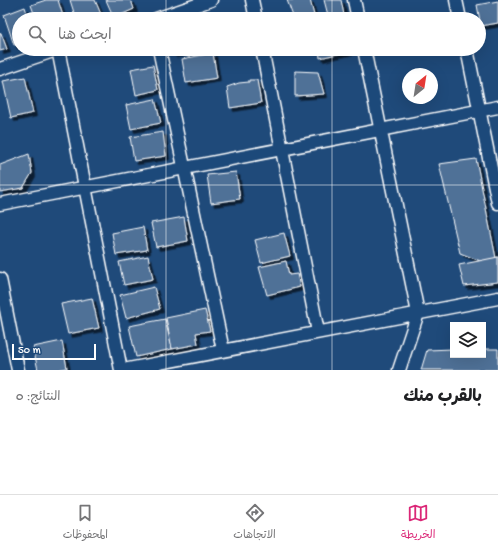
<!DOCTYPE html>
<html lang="ar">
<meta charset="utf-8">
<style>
:root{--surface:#fff;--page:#f6f6f6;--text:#202124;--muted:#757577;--line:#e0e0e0;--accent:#db2777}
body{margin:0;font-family:"Gochi Hand","Playpen Sans Arabic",sans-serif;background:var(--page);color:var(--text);direction:rtl}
.controls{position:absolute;right:12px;bottom:12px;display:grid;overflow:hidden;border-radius:0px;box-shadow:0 4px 16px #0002}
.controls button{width:36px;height:36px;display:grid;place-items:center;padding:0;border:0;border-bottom:1px solid var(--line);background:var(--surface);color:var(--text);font:20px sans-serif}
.compass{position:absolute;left:402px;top:68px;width:36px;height:36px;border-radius:50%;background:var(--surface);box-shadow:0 4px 16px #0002;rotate:30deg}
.scale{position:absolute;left:12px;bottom:10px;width:84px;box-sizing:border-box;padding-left:4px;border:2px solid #fff;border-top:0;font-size:11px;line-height:14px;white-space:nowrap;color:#fff;-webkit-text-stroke:3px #1f4a7a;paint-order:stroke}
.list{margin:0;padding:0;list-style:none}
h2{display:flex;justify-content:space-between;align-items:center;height:52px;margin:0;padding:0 16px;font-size:17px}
h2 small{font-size:13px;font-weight:400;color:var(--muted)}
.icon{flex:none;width:22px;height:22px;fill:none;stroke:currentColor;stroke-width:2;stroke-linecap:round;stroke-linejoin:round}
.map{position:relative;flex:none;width:498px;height:370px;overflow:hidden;direction:ltr}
.search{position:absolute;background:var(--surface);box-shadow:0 4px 16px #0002;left:12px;right:12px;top:12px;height:44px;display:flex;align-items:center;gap:10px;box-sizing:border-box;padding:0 14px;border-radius:22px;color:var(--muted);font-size:15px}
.sheet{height:124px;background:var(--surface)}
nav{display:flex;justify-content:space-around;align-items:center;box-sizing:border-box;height:56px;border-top:1px solid var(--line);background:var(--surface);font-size:11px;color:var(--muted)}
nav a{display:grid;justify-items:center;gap:2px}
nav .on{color:var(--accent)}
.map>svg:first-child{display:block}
.building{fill:#507197;stroke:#fff;filter:url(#shadow)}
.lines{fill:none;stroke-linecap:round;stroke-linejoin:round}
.minor-casing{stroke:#fff;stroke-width:15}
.minor{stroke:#1f4a7a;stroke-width:12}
.grid{fill:none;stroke:#fff;stroke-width:1;stroke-opacity:0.55}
</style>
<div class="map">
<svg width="498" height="370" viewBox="0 0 498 370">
<defs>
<filter id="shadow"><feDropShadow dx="3.5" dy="3.5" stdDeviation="0" flood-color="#0009"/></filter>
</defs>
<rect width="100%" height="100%" fill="#1f4a7a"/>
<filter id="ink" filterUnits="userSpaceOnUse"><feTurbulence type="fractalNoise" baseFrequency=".025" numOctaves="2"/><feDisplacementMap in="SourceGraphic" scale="8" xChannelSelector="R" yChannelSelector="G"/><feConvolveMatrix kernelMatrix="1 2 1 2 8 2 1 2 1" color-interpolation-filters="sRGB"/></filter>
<g filter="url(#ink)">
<!-- building -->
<g class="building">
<polygon points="46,0 58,0 64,19 36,19 31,5"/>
<polygon points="70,0 95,0 103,19 76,19"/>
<polygon points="106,0 131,0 134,9 114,18"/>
<polygon points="287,0 310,0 315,19 294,19"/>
<polygon points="324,0 341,0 344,15 334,19 329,19"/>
<polygon points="498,1 498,23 481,26 477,5"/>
<polygon points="25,7 29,19 19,19 19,44 14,45 4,15"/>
<polygon points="206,14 208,19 189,19 189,17"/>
<polygon points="1,33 7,49 0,51 0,34"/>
<polygon points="171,49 189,49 190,51 173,54"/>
<polygon points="319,49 353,49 354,50 320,58"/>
<polygon points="213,53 217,78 186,83 182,59"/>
<polygon points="153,65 158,90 136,95 131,69"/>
<polygon points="295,71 318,72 324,94 295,96"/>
<polygon points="25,77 33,113 11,118 3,81"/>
<polygon points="249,80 257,80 261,103 230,108 227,87 239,83 249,82"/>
<polygon points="155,99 161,123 131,129 126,105"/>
<polygon points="163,132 166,156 134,161 130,137"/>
<polygon points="29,154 32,173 23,188 0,192 0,165"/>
<polygon points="476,159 498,268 460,253 439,164"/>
<polygon points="236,172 240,199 211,203 207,175"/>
<polygon points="184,217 188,241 156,247 151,223"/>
<polygon points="143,227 147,250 116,255 112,233"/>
<polygon points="284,233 290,256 261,263 255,240"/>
<polygon points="148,256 153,279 124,285 119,262"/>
<polygon points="498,257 498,282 464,286 459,265"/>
<polygon points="286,261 289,275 297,274 300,287 267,295 259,267"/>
<polygon points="154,287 160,309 126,318 120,295"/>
<polygon points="92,298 99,328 68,334 61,304"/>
<polygon points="205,310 210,331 196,333 198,344 172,349 166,318"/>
<polygon points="165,319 172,349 136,357 129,326"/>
<polygon points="62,341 67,368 57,370 38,370 33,347"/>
<polygon points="453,349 453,355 483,355 483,349 498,349 498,370 421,370 427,350"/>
</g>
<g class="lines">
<!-- minor casing -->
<g class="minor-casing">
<g id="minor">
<polyline points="252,0 256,19"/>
<polyline points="354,0 358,19"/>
<polyline points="456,0 460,19"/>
<polyline points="156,19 211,0"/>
<polyline points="58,49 121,370"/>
<polyline points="159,49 223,350"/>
<polyline points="262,49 318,332"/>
<polyline points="364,49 418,313 399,370"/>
<polyline points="467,49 498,203"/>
<polyline points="0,69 59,49"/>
<polyline points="0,204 498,107"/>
<polyline points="0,279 18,370"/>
<polyline points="123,370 498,298"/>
</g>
</g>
<!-- minor -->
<use href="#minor" class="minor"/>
</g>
</g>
<!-- grid -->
<path class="grid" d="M166 0V19M332 0V19M166 49V370M332 49V370M0 185H498"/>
</svg>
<div class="controls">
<button><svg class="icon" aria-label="layers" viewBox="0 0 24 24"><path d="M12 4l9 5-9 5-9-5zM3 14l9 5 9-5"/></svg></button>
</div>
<svg class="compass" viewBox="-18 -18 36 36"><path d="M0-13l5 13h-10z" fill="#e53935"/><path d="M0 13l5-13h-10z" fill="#757577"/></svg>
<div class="scale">50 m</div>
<div class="search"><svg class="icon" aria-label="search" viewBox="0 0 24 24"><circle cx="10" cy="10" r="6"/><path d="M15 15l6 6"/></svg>ابحث هنا</div>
</div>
<section class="sheet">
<h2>بالقرب منك<small>النتائج: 0</small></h2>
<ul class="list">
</ul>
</section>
<nav>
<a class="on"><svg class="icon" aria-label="map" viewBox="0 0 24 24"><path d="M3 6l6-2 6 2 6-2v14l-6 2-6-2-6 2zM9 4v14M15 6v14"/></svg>الخريطة</a>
<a><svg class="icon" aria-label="directions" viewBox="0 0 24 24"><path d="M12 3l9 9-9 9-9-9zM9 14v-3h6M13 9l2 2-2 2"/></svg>الاتجاهات</a>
<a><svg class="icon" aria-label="saved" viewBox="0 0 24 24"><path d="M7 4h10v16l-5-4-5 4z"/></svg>المحفوظات</a>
</nav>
